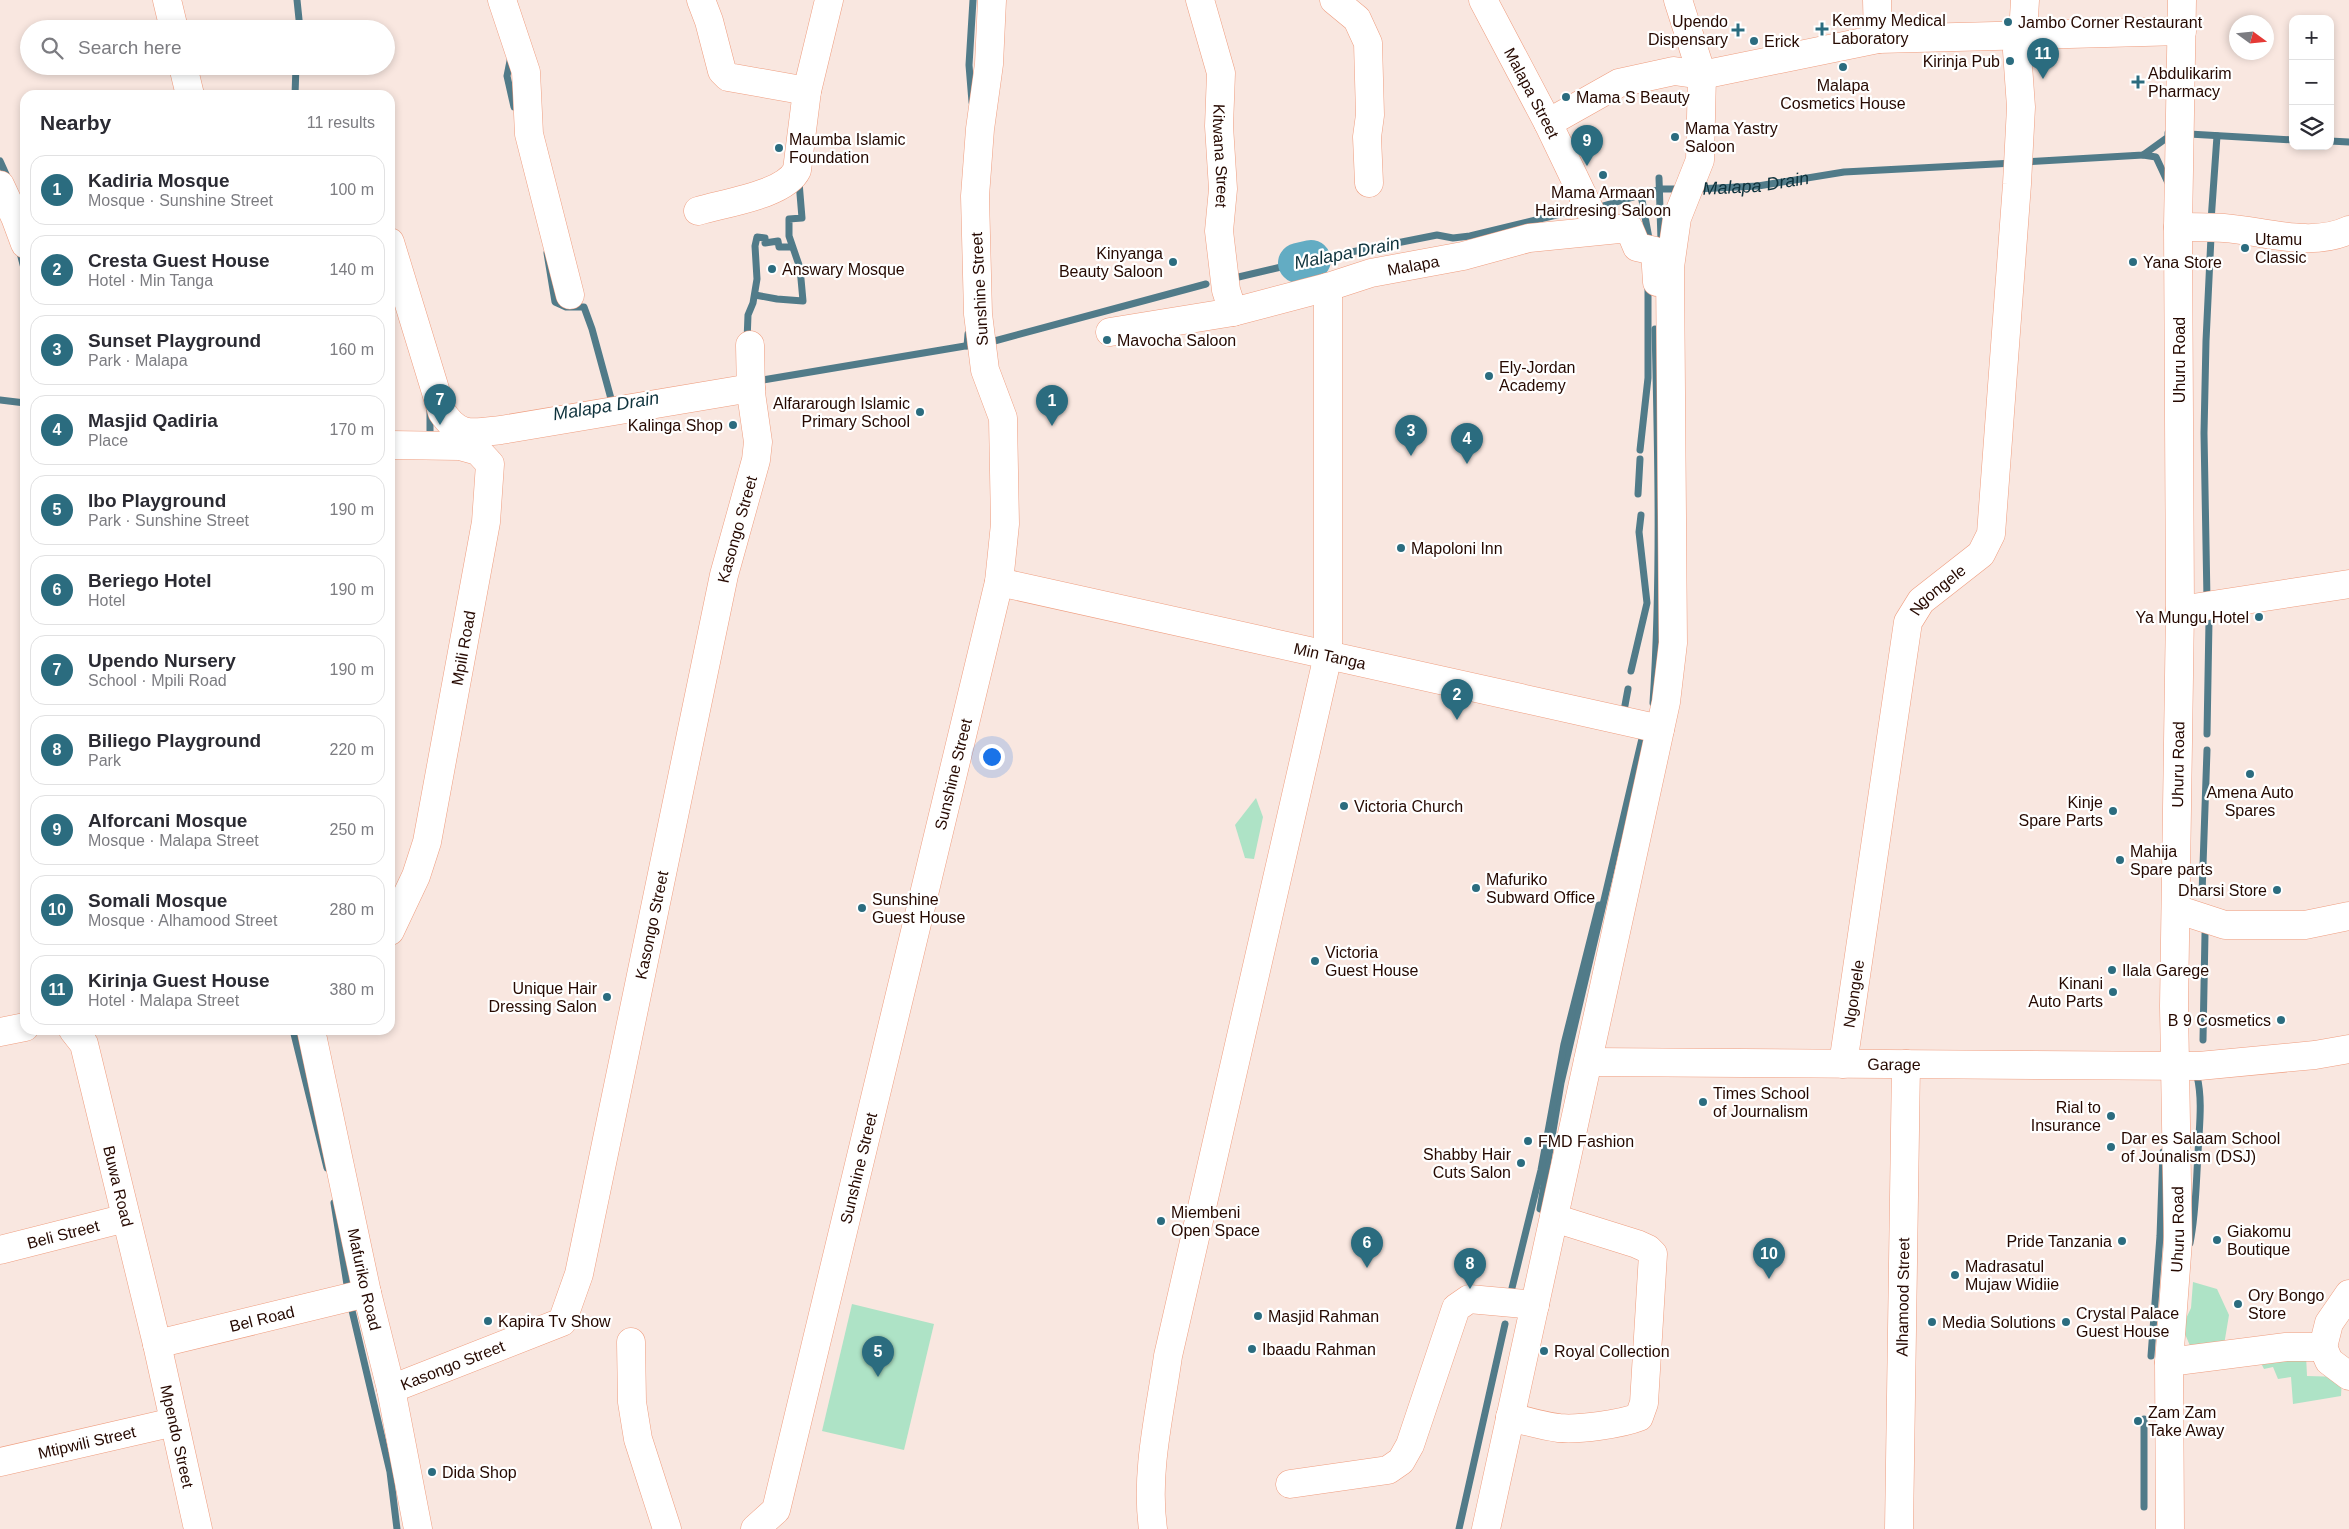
<!DOCTYPE html>
<meta charset="utf-8">
<style>
:root{--surface:#fff;--page:#f2f2f3;--text:#2b2b33;--muted:#7c7c81;--line:#e1e1e2;--accent:#2b6c7f}
body{margin:0;font-family:Arial,sans-serif;background:var(--page);color:var(--text)}
.controls{position:absolute;right:15px;top:15px;display:grid;overflow:hidden;border-radius:10px;box-shadow:0 2px 8px #0003}
.controls button{width:45px;height:45px;display:grid;place-items:center;padding:0;border:0;border-bottom:1px solid var(--line);background:var(--surface);color:var(--text);font:25px sans-serif}
.compass{position:absolute;left:2229px;top:15px;width:45px;height:45px;border-radius:50%;background:var(--surface);box-shadow:0 2px 8px #0003;rotate:105deg}
.you{position:absolute;left:991px;top:756px;width:18px;height:18px;margin:-12px;border:4px solid #fff;border-radius:50%;background:#1a73e8;box-shadow:0 0 0 8px #1a73e833}
.badge{display:grid;place-items:center;width:32px;height:32px;border-radius:50%;background:var(--accent);color:#fff;font-size:16px;font-weight:700}
.pin{position:absolute;translate:-50% -41px;filter:drop-shadow(0 1px 2px #0008)}
.pin::after{content:'';position:absolute;top:26px;width:18px;height:15px;background:inherit;clip-path:polygon(0 0,100% 0,50% 100%)}
.list{margin:0;padding:0;list-style:none}
h2{display:flex;justify-content:space-between;align-items:center;height:65px;margin:0;padding:0 20px;font-size:21px}
h2 small{font-size:16px;font-weight:400;color:var(--muted)}
.list li{display:grid;grid-template-columns:32px 1fr auto;gap:15px;align-items:center;box-sizing:border-box;height:70px;margin:0 10px 10px;padding:0 10px;border:1px solid var(--line);border-radius:15px}
.list b{display:block;font-size:19px;white-space:nowrap}
.list p{margin:0;font-size:16px;white-space:nowrap;color:var(--muted)}
.list em{font-size:16px;font-style:normal;color:var(--muted)}
.icon{flex:none;width:28px;height:28px;fill:none;stroke:currentColor;stroke-width:2;stroke-linecap:round;stroke-linejoin:round}
.map{position:relative;flex:none;width:2349px;height:1529px;overflow:hidden}
.search{position:absolute;background:var(--surface);box-shadow:0 2px 8px #0003;left:20px;top:20px;width:375px;height:55px;display:flex;align-items:center;gap:12px;box-sizing:border-box;padding:0 18px;border-radius:28px;color:var(--muted);font-size:19px}
.panel{position:absolute;background:var(--surface);box-shadow:0 2px 8px #0003;left:20px;top:90px;width:375px;height:945px;border-radius:15px}
.map>svg:first-child{display:block}
.green{fill:#aee3c6}
.lines{fill:none;stroke-linecap:round;stroke-linejoin:round}
.stream{stroke:#517b89;stroke-width:7}
.river{stroke:#63acc3;stroke-width:40}
.minor-casing{stroke:#ef9d7f;stroke-width:29}
.major-casing{stroke:#ef9d7f;stroke-width:29}
.minor{stroke:#fff;stroke-width:28}
.major{stroke:#fff;stroke-width:28}
.poi-dot{fill:#2b6c7f;stroke:#fff;stroke-width:2}
.labels{text-anchor:middle;stroke-width:4.5;stroke-linejoin:round;paint-order:stroke}
.poi-label{font-size:16px;fill:#260901;stroke:#fff;text-anchor:start}
.street-label{font-size:16px;fill:#260901;stroke:#fff}
.water-label{font-size:18px;font-style:italic;fill:#0e323c;stroke:#fff}
</style>
<div class="map">
<svg width="2349" height="1529" viewBox="0 0 2349 1529">
<rect width="100%" height="100%" fill="#f9e7e0"/>
<!-- green -->
<g class="green">
<polygon points="1256,798 1263,817 1254,859 1245,858 1235,825"/>
<polygon points="2193,1282 2217,1289 2229,1315 2224,1345 2191,1348 2182,1327 2191,1308"/>
<polygon points="852,1304 934,1324 904,1450 822,1431"/>
<polygon points="2306,1355 2307,1376 2342,1377 2341,1396 2293,1404 2291,1377 2278,1379 2273,1367 2264,1369 2259,1359"/>
</g>
<g class="lines">
<!-- stream -->
<g class="stream">
<polyline points="297,0 300,29"/>
<polyline points="511,56 507,76 514,107"/>
<polyline points="295,95 296,66"/>
<polyline points="972,102 969,65 973,0"/>
<polyline points="2189,134 2293,140"/>
<polyline points="2330,141 2349,142"/>
<polyline points="2143,155 2156,157 2169,185"/>
<polyline points="0,161 9,181"/>
<polyline points="2024,162 2143,155 2168,137 2168,133"/>
<polyline points="1659,178 1661,240"/>
<path id="s1" d="M1696 189 1758 186 1844 172 2014 163"/>
<polyline points="1641,195 1650,244"/>
<polyline points="1596,208 1661,189 1683,189"/>
<polyline points="2211,221 2217,136"/>
<polyline points="19,249 25,272"/>
<polyline points="547,253 555,302 566,307 584,307 592,329 613,406"/>
<polyline points="1311,260 1437,235 1453,238 1470,236 1581,209 1581,211"/>
<polyline points="1230,279 1298,263"/>
<polyline points="755,295 777,299 803,301 800,268 789,236 789,219 802,218 799,182"/>
<polyline points="747,341 748,315 753,303 757,279 755,246 757,237 765,238 765,243 778,241 779,247 792,247"/>
<polyline points="987,343 1206,284"/>
<polyline points="967,346 968,334"/>
<polyline points="757,381 971,345"/>
<polyline points="0,400 25,403"/>
<polyline points="430,435 430,409"/>
<polyline points="1640,450 1648,378 1648,285"/>
<polyline points="1638,494 1640,459"/>
<polyline points="2207,600 2204,433 2206,341 2211,237"/>
<polyline points="1631,671 1647,603 1639,532 1641,515"/>
<path d="M1653 703C1661 579 1658 453 1655 329"/>
<polyline points="1623,716 1628,689"/>
<polyline points="2207,734 2209,621"/>
<polyline points="2202,894 2207,750"/>
<polyline points="293,1030 327,1168"/>
<polyline points="2203,1040 2205,934"/>
<polyline points="334,1203 348,1291"/>
<polyline points="1540,1209 1561,1083 1644,730"/>
<path d="M2190 1243C2196 1213 2196 1184 2198 1154 2199 1128 2203 1101 2197 1076H2202"/>
<polyline points="1512,1288 1541,1170 1564,1044 1599,905"/>
<polyline points="350,1302 390,1472 397,1529"/>
<polyline points="2151,1356 2160,1236 2163,1152"/>
<polyline points="2144,1419 2144,1507"/>
<polyline points="1459,1529 1505,1324"/>
</g>
<!-- river -->
<polyline class="river" points="1298,263 1311,260"/>
<!-- minor casing -->
<g class="minor-casing">
<g id="minor">
<polyline points="167,0 174,29"/>
<polyline points="502,0 526,72 529,134 570,295"/>
<polyline points="701,0 709,21 722,71 728,77 807,91"/>
<path id="s2" d="M1200 0 1221 73 1219 126 1223 189 1219 231 1226 290 1233 312"/>
<polyline points="1334,0 1357,19 1368,43 1370,115 1367,137 1369,183"/>
<path id="s3" d="M1483 0 1548 123 1596 223"/>
<polyline points="1877,0 1878,39"/>
<polyline points="183,66 190,95"/>
<polyline points="1548,123 1619,83 1674,71 1702,75 1878,39 2182,31"/>
<polyline points="0,185 15,217 25,244"/>
<path d="M698 211C724 203 785 195 797 170L807 91 829 0"/>
<path d="M2178 227C2193 227 2209 227 2224 228 2264 231 2311 248 2349 230"/>
<path d="M390 242 442 412C459 438 472 433 501 430L751 388"/>
<path id="s4" d="M1110 332 1233 312 1328 287 1371 273 1463 256 1529 238 1629 228 1637 247 1655 251 1657 282"/>
<polyline points="390,445 460,446 478,451 490,464 486,522 427,842 416,876 390,931"/>
<path id="s5" d="M999 582 1660 729"/>
<polyline points="2180,610 2349,584"/>
<polyline points="2176,909 2225,925 2305,925 2349,916"/>
<path id="s6" d="M73 1030 84 1044 157 1344 198 1529"/>
<path id="s7" d="M311 1030 367 1293 391 1389 418 1529"/>
<polyline points="0,1032 25,1027"/>
<path id="s8" d="M1588 1062 2199 1066 2315 1055 2349 1049"/>
<path id="s9" d="M1843 1064 1908 622 1921 601 1981 554 1991 534 2017 184 2021 107 2017 51 2023 35 2025 0"/>
<path id="s10" d="M0 1250 126 1218"/>
<polyline points="631,1342 632,1402 638,1439 667,1529"/>
<path id="s11" d="M157 1344 367 1293"/>
<polyline points="2323,1347 2329,1361 2349,1376"/>
<polyline points="2169,1362 2286,1347 2323,1347 2329,1323 2349,1294"/>
<path id="s12" d="M391 1389 562 1322 579 1274 724 575 756 460 758 442 751 393 750 345"/>
<path d="M1510 1417C1526 1421 1543 1426 1559 1428 1579 1430 1621 1424 1639 1417L1644 1403 1653 1254 1648 1249 1637 1244 1554 1218"/>
<path id="s13" d="M0 1462 174 1422"/>
<polyline points="1290,1484 1388,1470 1401,1461 1410,1445 1456,1308 1469,1299 1535,1305"/>
<path id="s14" d="M755 1529 776 1510 999 582 1005 524 1003 418 985 370 978 314 975 196 980 129 989 64 992 0"/>
<path d="M1153 1529C1145 1472 1160 1413 1168 1356L1328 655V287"/>
<polyline points="1486,1529 1666,702 1673,643 1670,267 1677,218 1700,160 1702,75 1678,0"/>
<path id="s15" d="M1899 1529 1906 1064"/>
</g>
</g>
<!-- major casing -->
<g class="major-casing">
<g id="major">
<path id="s16" d="M2170 1529 2169 1362 2178 1241 2174 1006 2180 610 2178 227 2182 0"/>
</g>
</g>
<!-- minor -->
<use href="#minor" class="minor"/>
<!-- major -->
<use href="#major" class="major"/>
</g>
<!-- markers -->
<g class="poi-dot">
<circle cx="2008" cy="22" r="5"/>
<path d="M1819.5 21.5h5v5h5v5h-5v5h-5v-5h-5v-5h5z"/>
<path d="M1735.5 22.5h5v5h5v5h-5v5h-5v-5h-5v-5h5z"/>
<circle cx="1754" cy="41" r="5"/>
<circle cx="2010" cy="61" r="5"/>
<circle cx="1843" cy="67" r="5"/>
<path d="M2135.5 74.5h5v5h5v5h-5v5h-5v-5h-5v-5h5z"/>
<circle cx="1566" cy="97" r="5"/>
<circle cx="1675" cy="137" r="5"/>
<circle cx="779" cy="148" r="5"/>
<circle cx="1603" cy="175" r="5"/>
<circle cx="2245" cy="248" r="5"/>
<circle cx="1173" cy="262" r="5"/>
<circle cx="2133" cy="262" r="5"/>
<circle cx="772" cy="269" r="5"/>
<circle cx="1107" cy="340" r="5"/>
<circle cx="1489" cy="376" r="5"/>
<circle cx="920" cy="412" r="5"/>
<circle cx="733" cy="425" r="5"/>
<circle cx="1401" cy="548" r="5"/>
<circle cx="2259" cy="617" r="5"/>
<circle cx="2250" cy="774" r="5"/>
<circle cx="1344" cy="806" r="5"/>
<circle cx="2113" cy="811" r="5"/>
<circle cx="2120" cy="860" r="5"/>
<circle cx="1476" cy="888" r="5"/>
<circle cx="2277" cy="890" r="5"/>
<circle cx="862" cy="908" r="5"/>
<circle cx="1315" cy="961" r="5"/>
<circle cx="2112" cy="970" r="5"/>
<circle cx="2113" cy="992" r="5"/>
<circle cx="607" cy="997" r="5"/>
<circle cx="2281" cy="1020" r="5"/>
<circle cx="1703" cy="1102" r="5"/>
<circle cx="2111" cy="1116" r="5"/>
<circle cx="1528" cy="1141" r="5"/>
<circle cx="2111" cy="1147" r="5"/>
<circle cx="1521" cy="1163" r="5"/>
<circle cx="1161" cy="1221" r="5"/>
<circle cx="2217" cy="1240" r="5"/>
<circle cx="2122" cy="1241" r="5"/>
<circle cx="1955" cy="1275" r="5"/>
<circle cx="2238" cy="1304" r="5"/>
<circle cx="1258" cy="1316" r="5"/>
<circle cx="488" cy="1321" r="5"/>
<circle cx="1932" cy="1322" r="5"/>
<circle cx="2066" cy="1322" r="5"/>
<circle cx="1252" cy="1349" r="5"/>
<circle cx="1544" cy="1351" r="5"/>
<circle cx="2138" cy="1421" r="5"/>
<circle cx="432" cy="1472" r="5"/>
</g>
<g class="labels">
<!-- poi labels -->
<g class="poi-label">
<text x="1832" y="26">Kemmy Medical<tspan x="1832" dy="18">Laboratory</tspan></text>
<text x="1728" y="27" text-anchor="end">Upendo<tspan x="1728" dy="18">Dispensary</tspan></text>
<text x="2018" y="28">Jambo Corner Restaurant</text>
<text x="1764" y="47">Erick</text>
<text x="2000" y="67" text-anchor="end">Kirinja Pub</text>
<text x="2148" y="79">Abdulikarim<tspan x="2148" dy="18">Pharmacy</tspan></text>
<text x="1843" y="91" text-anchor="middle">Malapa<tspan x="1843" dy="18">Cosmetics House</tspan></text>
<text x="1576" y="103">Mama S Beauty</text>
<text x="1685" y="134">Mama Yastry<tspan x="1685" dy="18">Saloon</tspan></text>
<text x="789" y="145">Maumba Islamic<tspan x="789" dy="18">Foundation</tspan></text>
<text x="1603" y="198" text-anchor="middle">Mama Armaan<tspan x="1603" dy="18">Hairdresing Saloon</tspan></text>
<text x="2255" y="245">Utamu<tspan x="2255" dy="18">Classic</tspan></text>
<text x="1163" y="259" text-anchor="end">Kinyanga<tspan x="1163" dy="18">Beauty Saloon</tspan></text>
<text x="2143" y="268">Yana Store</text>
<text x="782" y="275">Answary Mosque</text>
<text x="1117" y="346">Mavocha Saloon</text>
<text x="1499" y="373">Ely-Jordan<tspan x="1499" dy="18">Academy</tspan></text>
<text x="910" y="409" text-anchor="end">Alfararough Islamic<tspan x="910" dy="18">Primary School</tspan></text>
<text x="723" y="431" text-anchor="end">Kalinga Shop</text>
<text x="1411" y="554">Mapoloni Inn</text>
<text x="2249" y="623" text-anchor="end">Ya Mungu Hotel</text>
<text x="2250" y="798" text-anchor="middle">Amena Auto<tspan x="2250" dy="18">Spares</tspan></text>
<text x="2103" y="808" text-anchor="end">Kinje<tspan x="2103" dy="18">Spare Parts</tspan></text>
<text x="1354" y="812">Victoria Church</text>
<text x="2130" y="857">Mahija<tspan x="2130" dy="18">Spare parts</tspan></text>
<text x="1486" y="885">Mafuriko<tspan x="1486" dy="18">Subward Office</tspan></text>
<text x="2267" y="896" text-anchor="end">Dharsi Store</text>
<text x="872" y="905">Sunshine<tspan x="872" dy="18">Guest House</tspan></text>
<text x="1325" y="958">Victoria<tspan x="1325" dy="18">Guest House</tspan></text>
<text x="2122" y="976">Ilala Garege</text>
<text x="2103" y="989" text-anchor="end">Kinani<tspan x="2103" dy="18">Auto Parts</tspan></text>
<text x="597" y="994" text-anchor="end">Unique Hair<tspan x="597" dy="18">Dressing Salon</tspan></text>
<text x="2271" y="1026" text-anchor="end">B 9 Cosmetics</text>
<text x="1713" y="1099">Times School<tspan x="1713" dy="18">of Journalism</tspan></text>
<text x="2101" y="1113" text-anchor="end">Rial to<tspan x="2101" dy="18">Insurance</tspan></text>
<text x="2121" y="1144">Dar es Salaam School<tspan x="2121" dy="18">of Jounalism (DSJ)</tspan></text>
<text x="1538" y="1147">FMD Fashion</text>
<text x="1511" y="1160" text-anchor="end">Shabby Hair<tspan x="1511" dy="18">Cuts Salon</tspan></text>
<text x="1171" y="1218">Miembeni<tspan x="1171" dy="18">Open Space</tspan></text>
<text x="2227" y="1237">Giakomu<tspan x="2227" dy="18">Boutique</tspan></text>
<text x="2112" y="1247" text-anchor="end">Pride Tanzania</text>
<text x="1965" y="1272">Madrasatul<tspan x="1965" dy="18">Mujaw Widiie</tspan></text>
<text x="2248" y="1301">Ory Bongo<tspan x="2248" dy="18">Store</tspan></text>
<text x="2076" y="1319">Crystal Palace<tspan x="2076" dy="18">Guest House</tspan></text>
<text x="1268" y="1322">Masjid Rahman</text>
<text x="498" y="1327">Kapira Tv Show</text>
<text x="1942" y="1328">Media Solutions</text>
<text x="1262" y="1355">Ibaadu Rahman</text>
<text x="1554" y="1357">Royal Collection</text>
<text x="2148" y="1418">Zam Zam<tspan x="2148" dy="18">Take Away</tspan></text>
<text x="442" y="1478">Dida Shop</text>
</g>
<!-- street labels -->
<g class="street-label">
<text dy="6" stroke="none"><textPath href="#s3" startOffset="105">Malapa Street</textPath></text>
<text dy="6" stroke="none"><textPath href="#s2" startOffset="159">Kitwana Street</textPath></text>
<text dy="6" stroke="none"><textPath href="#s4" startOffset="311">Malapa</textPath></text>
<text transform="translate(979 289) rotate(-93)" y="6">Sunshine Street</text>
<text transform="translate(2179 360) rotate(-90)" y="6">Uhuru Road</text>
<text dy="6" stroke="none"><textPath href="#s12" startOffset="996">Kasongo Street</textPath></text>
<text dy="6" stroke="none"><textPath href="#s9" startOffset="491">Ngongele</textPath></text>
<text transform="translate(463 648) rotate(-80)" y="6">Mpili Road</text>
<text dy="6" stroke="none"><textPath href="#s5" startOffset="339">Min Tanga</textPath></text>
<text dy="6" stroke="none"><textPath href="#s16" startOffset="765">Uhuru Road</textPath></text>
<text dy="6" stroke="none"><textPath href="#s14" startOffset="785">Sunshine Street</textPath></text>
<text dy="6" stroke="none"><textPath href="#s12" startOffset="591">Kasongo Street</textPath></text>
<text dy="6" stroke="none"><textPath href="#s9" startOffset="71">Ngongele</textPath></text>
<text dy="6" stroke="none"><textPath href="#s8" startOffset="306">Garage</textPath></text>
<text dy="6" stroke="none"><textPath href="#s14" startOffset="380">Sunshine Street</textPath></text>
<text dy="6" stroke="none"><textPath href="#s6" startOffset="164">Buwa Road</textPath></text>
<text dy="6" stroke="none"><textPath href="#s16" startOffset="300">Uhuru Road</textPath></text>
<text dy="6" stroke="none"><textPath href="#s10" startOffset="65">Beli Street</textPath></text>
<text dy="6" stroke="none"><textPath href="#s7" startOffset="255">Mafuriko Road</textPath></text>
<text dy="6" stroke="none"><textPath href="#s15" startOffset="232">Alhamood Street</textPath></text>
<text dy="6" stroke="none"><textPath href="#s11" startOffset="108">Bel Road</textPath></text>
<text dy="6" stroke="none"><textPath href="#s12" startOffset="66">Kasongo Street</textPath></text>
<text dy="6" stroke="none"><textPath href="#s6" startOffset="421">Mpendo Street</textPath></text>
<text dy="6" stroke="none"><textPath href="#s13" startOffset="89">Mtipwili Street</textPath></text>
</g>
<!-- water labels -->
<g class="water-label">
<text dy="6" stroke="none"><textPath href="#s1" startOffset="60">Malapa Drain</textPath></text>
<text transform="translate(1347 253) rotate(-11)" y="6">Malapa Drain</text>
<text transform="translate(606 406) rotate(-9)" y="6">Malapa Drain</text>
</g>
</g>
</svg>
<div class="controls">
<button>+</button>
<button>−</button>
<button><svg class="icon" aria-label="layers" viewBox="0 0 24 24"><path d="M12 4l9 5-9 5-9-5zM3 14l9 5 9-5"/></svg></button>
</div>
<svg class="compass" viewBox="-18 -18 36 36"><path d="M0-13l5 13h-10z" fill="#e53935"/><path d="M0 13l5-13h-10z" fill="#7c7c81"/></svg>
<div class="you"></div>
<div class="pin badge" style="left:1052px;top:426px">1</div>
<div class="pin badge" style="left:1457px;top:720px">2</div>
<div class="pin badge" style="left:1411px;top:456px">3</div>
<div class="pin badge" style="left:1467px;top:464px">4</div>
<div class="pin badge" style="left:878px;top:1377px">5</div>
<div class="pin badge" style="left:1367px;top:1268px">6</div>
<div class="pin badge" style="left:440px;top:425px">7</div>
<div class="pin badge" style="left:1470px;top:1289px">8</div>
<div class="pin badge" style="left:1587px;top:166px">9</div>
<div class="pin badge" style="left:1769px;top:1279px">10</div>
<div class="pin badge" style="left:2043px;top:79px">11</div>
<div class="search"><svg class="icon" aria-label="search" viewBox="0 0 24 24"><circle cx="10" cy="10" r="6"/><path d="M15 15l6 6"/></svg>Search here</div>
<section class="panel">
<h2>Nearby<small>11 results</small></h2>
<ul class="list">
<li><span class="badge">1</span><div><b>Kadiria Mosque</b><p>Mosque · Sunshine Street</p></div><em>100 m</em></li>
<li><span class="badge">2</span><div><b>Cresta Guest House</b><p>Hotel · Min Tanga</p></div><em>140 m</em></li>
<li><span class="badge">3</span><div><b>Sunset Playground</b><p>Park · Malapa</p></div><em>160 m</em></li>
<li><span class="badge">4</span><div><b>Masjid Qadiria</b><p>Place</p></div><em>170 m</em></li>
<li><span class="badge">5</span><div><b>Ibo Playground</b><p>Park · Sunshine Street</p></div><em>190 m</em></li>
<li><span class="badge">6</span><div><b>Beriego Hotel</b><p>Hotel</p></div><em>190 m</em></li>
<li><span class="badge">7</span><div><b>Upendo Nursery</b><p>School · Mpili Road</p></div><em>190 m</em></li>
<li><span class="badge">8</span><div><b>Biliego Playground</b><p>Park</p></div><em>220 m</em></li>
<li><span class="badge">9</span><div><b>Alforcani Mosque</b><p>Mosque · Malapa Street</p></div><em>250 m</em></li>
<li><span class="badge">10</span><div><b>Somali Mosque</b><p>Mosque · Alhamood Street</p></div><em>280 m</em></li>
<li><span class="badge">11</span><div><b>Kirinja Guest House</b><p>Hotel · Malapa Street</p></div><em>380 m</em></li>
</ul>
</section>
</div>
